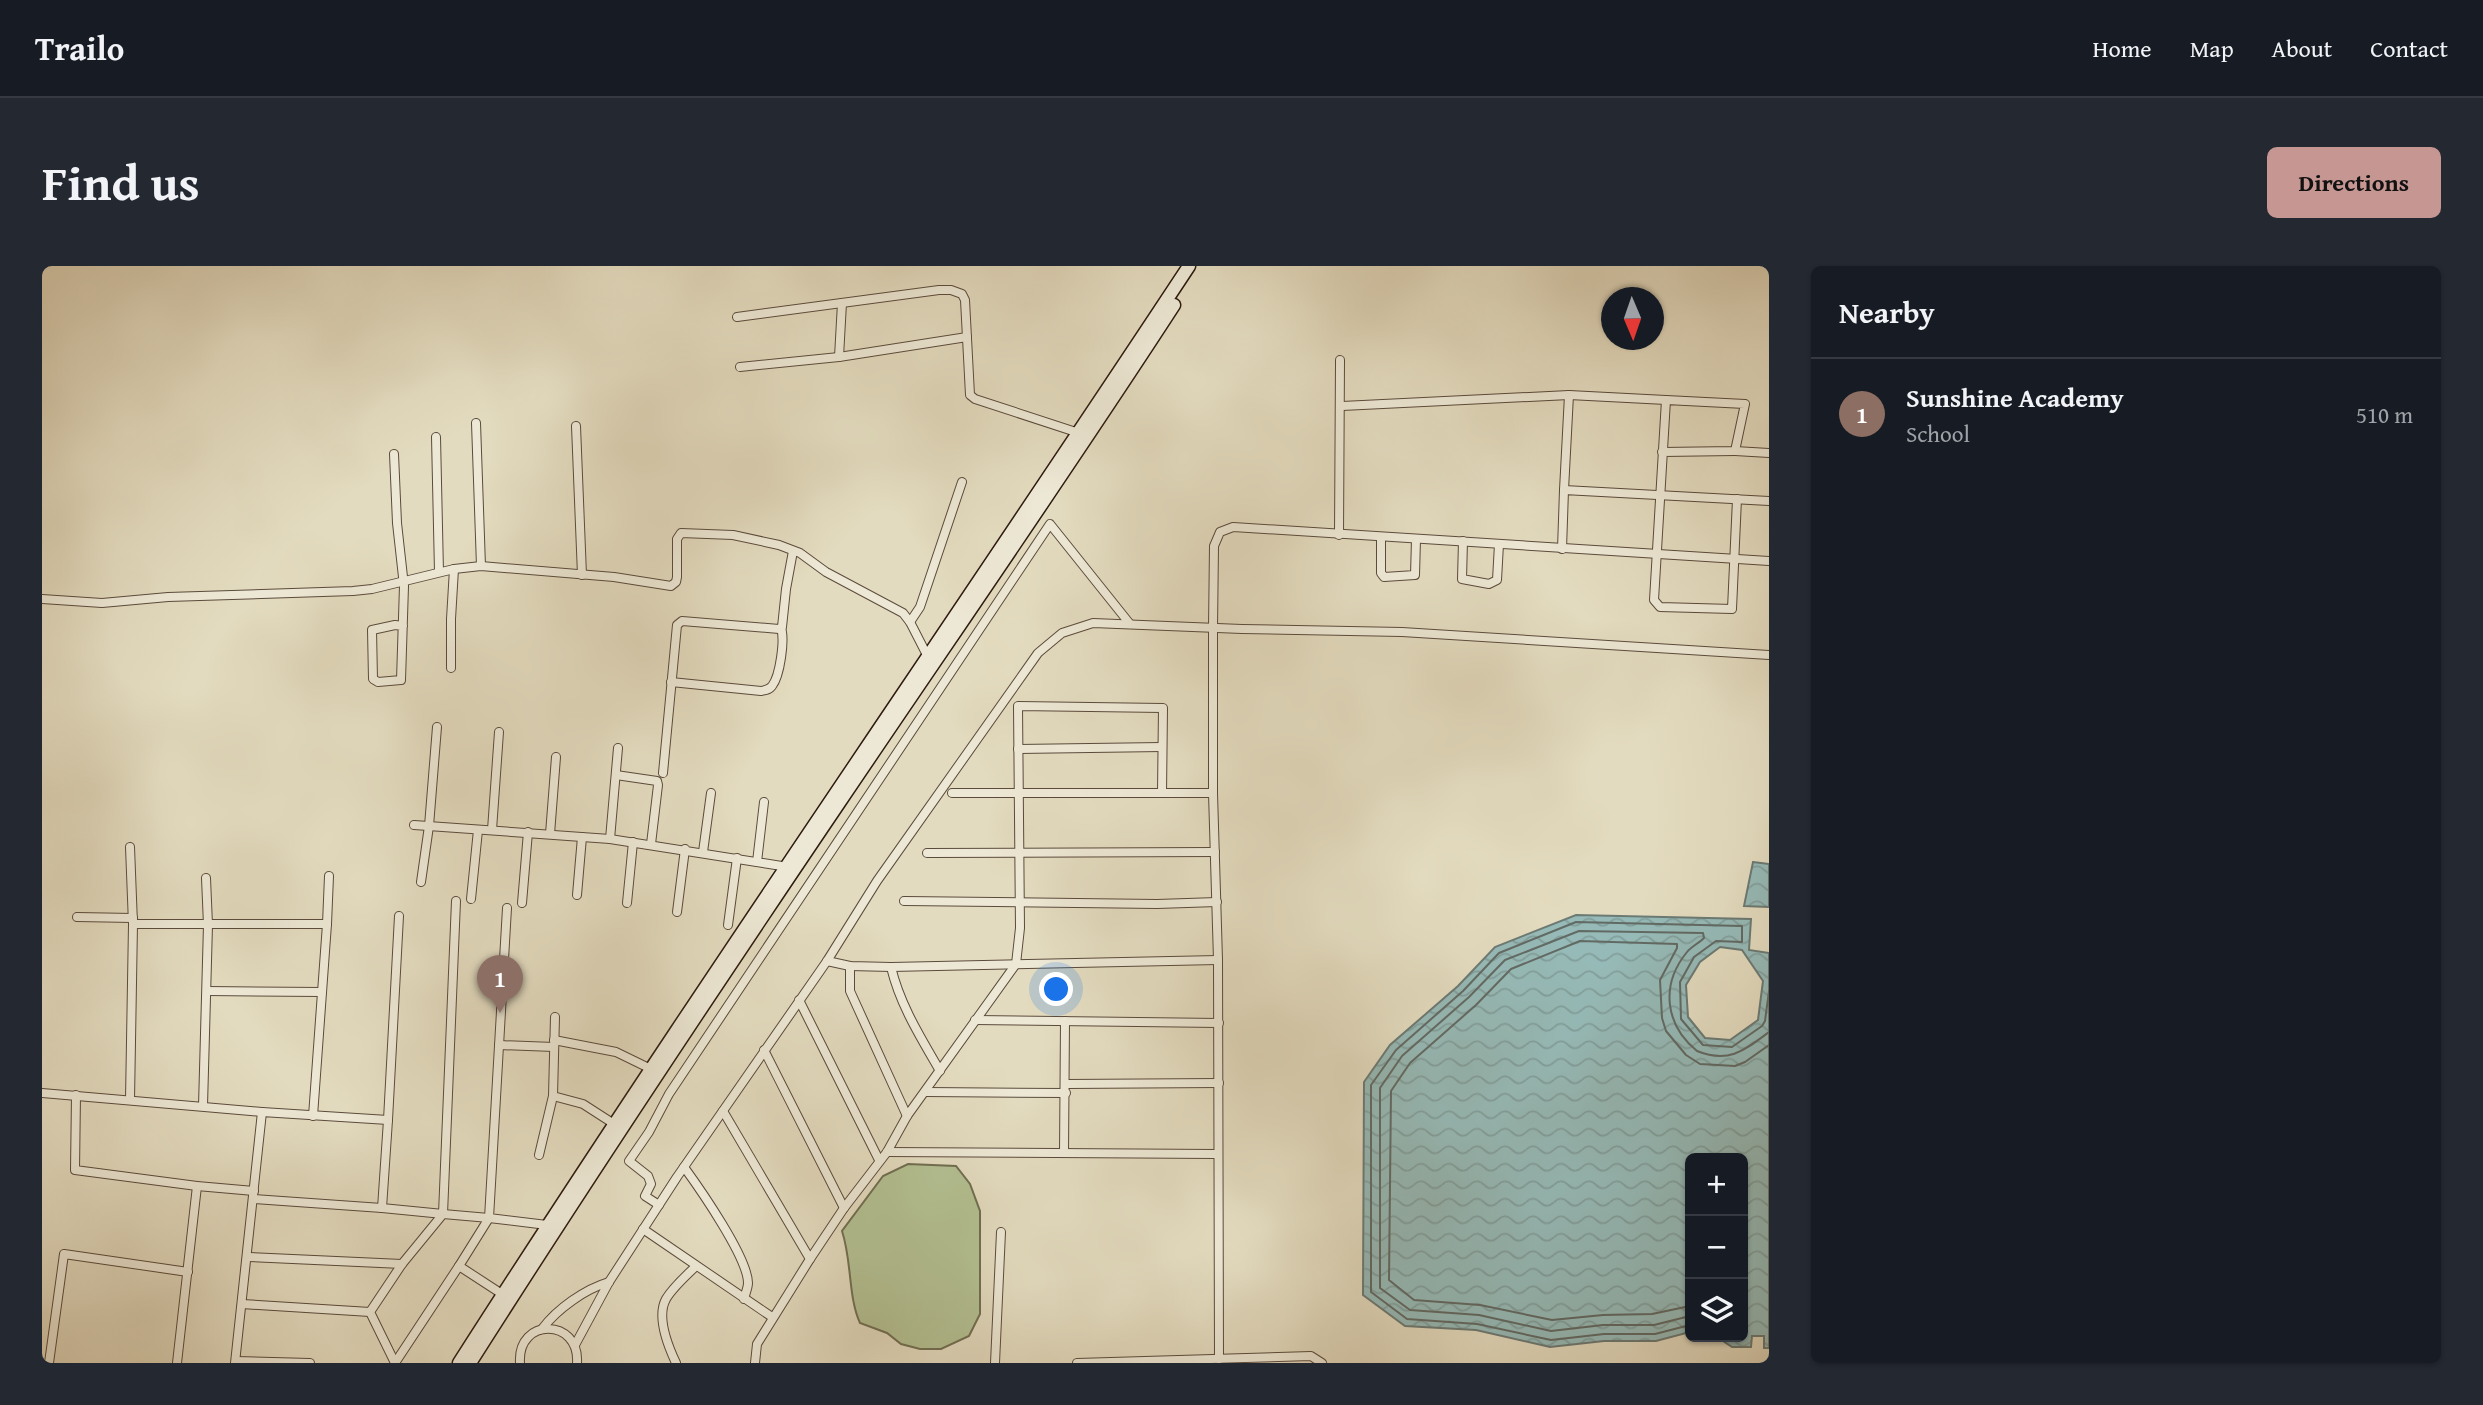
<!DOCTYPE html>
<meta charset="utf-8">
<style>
:root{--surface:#171b24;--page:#242831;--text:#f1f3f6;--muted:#9ea1a6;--line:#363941;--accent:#c59692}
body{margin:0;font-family:"Gentium Book Plus",serif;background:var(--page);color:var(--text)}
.controls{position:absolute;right:21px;bottom:21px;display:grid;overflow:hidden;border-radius:10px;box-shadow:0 2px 5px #0004}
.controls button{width:63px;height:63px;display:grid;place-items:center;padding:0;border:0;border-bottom:2px solid var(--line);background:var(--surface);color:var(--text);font:35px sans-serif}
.compass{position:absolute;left:1559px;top:21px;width:63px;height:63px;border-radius:50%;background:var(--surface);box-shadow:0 2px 5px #0004;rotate:178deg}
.you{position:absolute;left:1015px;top:724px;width:24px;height:24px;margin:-18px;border:5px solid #fff;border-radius:50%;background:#1a73e8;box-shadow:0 0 0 10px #1a73e833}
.badge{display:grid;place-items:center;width:46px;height:46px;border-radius:50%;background:var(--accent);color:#fff;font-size:23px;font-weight:700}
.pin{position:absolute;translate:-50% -58px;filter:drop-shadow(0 2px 4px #0008)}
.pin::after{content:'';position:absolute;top:37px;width:24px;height:21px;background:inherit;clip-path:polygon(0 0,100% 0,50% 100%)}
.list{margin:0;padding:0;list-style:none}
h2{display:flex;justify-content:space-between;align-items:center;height:91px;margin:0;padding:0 28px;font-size:30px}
h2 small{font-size:23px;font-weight:400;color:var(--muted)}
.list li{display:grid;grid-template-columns:46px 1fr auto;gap:21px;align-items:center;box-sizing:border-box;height:112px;padding:0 28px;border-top:2px solid var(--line)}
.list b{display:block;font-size:26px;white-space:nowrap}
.list p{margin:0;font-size:23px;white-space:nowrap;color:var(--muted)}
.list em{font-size:23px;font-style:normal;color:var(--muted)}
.icon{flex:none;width:38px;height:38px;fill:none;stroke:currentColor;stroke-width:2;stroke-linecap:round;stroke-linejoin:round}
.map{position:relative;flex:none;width:1727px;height:1097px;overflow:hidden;border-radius:10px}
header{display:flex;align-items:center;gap:42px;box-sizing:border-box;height:98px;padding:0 35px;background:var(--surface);border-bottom:2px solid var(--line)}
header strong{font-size:33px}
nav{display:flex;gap:38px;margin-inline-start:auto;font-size:24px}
.intro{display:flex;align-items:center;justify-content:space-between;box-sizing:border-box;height:168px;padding:0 42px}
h1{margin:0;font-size:49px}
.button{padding:18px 32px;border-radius:10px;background:var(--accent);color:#111;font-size:24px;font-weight:700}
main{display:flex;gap:42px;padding:0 42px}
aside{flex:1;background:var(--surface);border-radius:10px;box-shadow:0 2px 5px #0004}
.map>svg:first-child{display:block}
.pitch{fill:#b3c092;stroke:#706e51;stroke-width:2}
.water{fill:url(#water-waves);stroke:#6c7a74;stroke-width:2;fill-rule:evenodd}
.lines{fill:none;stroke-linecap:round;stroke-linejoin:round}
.shore{stroke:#626a64;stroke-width:2}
.street-casing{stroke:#5b4b3c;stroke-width:10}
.secondary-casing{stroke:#2e1b10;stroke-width:15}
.street{stroke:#ede8d5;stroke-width:8}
.secondary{stroke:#ede8d5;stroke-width:12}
</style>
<header>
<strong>Trailo</strong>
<nav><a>Home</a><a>Map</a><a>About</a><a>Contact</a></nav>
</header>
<div class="intro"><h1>Find us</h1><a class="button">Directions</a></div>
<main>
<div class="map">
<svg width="1727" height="1097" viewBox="0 0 1727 1097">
<defs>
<pattern id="water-waves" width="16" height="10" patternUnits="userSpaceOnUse" patternTransform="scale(1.75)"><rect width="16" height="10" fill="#96bab7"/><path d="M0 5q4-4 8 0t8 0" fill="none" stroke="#829f9c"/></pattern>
</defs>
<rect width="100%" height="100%" fill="#e3dbbf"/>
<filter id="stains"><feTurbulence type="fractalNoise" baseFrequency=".00286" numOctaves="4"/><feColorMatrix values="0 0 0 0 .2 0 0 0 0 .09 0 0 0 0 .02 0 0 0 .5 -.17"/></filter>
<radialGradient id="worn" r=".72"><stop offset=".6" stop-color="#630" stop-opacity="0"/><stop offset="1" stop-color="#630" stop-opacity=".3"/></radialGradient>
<!-- pitch -->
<path class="pitch" d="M866 898 914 900 928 918 938 945V1048L927 1070 899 1083H878L859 1078 845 1067 818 1057C806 1031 810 995 800 965L841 910Z"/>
<!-- water -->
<g class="water">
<polygon points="1711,596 1727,598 1727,641 1702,640"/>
<path d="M1534 649 1709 653 1707 684 1727 687V1082H1722V1070H1710L1709 1081H1690L1675 1071H1701V892H1648V1066L1614 1075H1562L1508 1081 1434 1064 1363 1060 1321 1029 1322 816 1348 779 1416 720 1453 681ZM1678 681 1700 684 1721 715 1716 754 1688 774 1663 772 1646 751 1644 719 1658 696Z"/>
</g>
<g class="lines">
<!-- shore -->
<g class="shore">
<polyline points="1648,1040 1610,1048 1561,1049 1510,1054 1438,1039 1372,1034 1347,1014 1349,825 1368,797 1434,739 1469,703 1538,675 1635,678 1635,682 1618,714 1620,752 1624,765 1644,789 1658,798 1693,800 1703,796 1727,779"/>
<path d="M1648 1050 1612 1059H1561L1509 1065 1437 1049 1368 1044 1338 1022V822L1360 790 1427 731 1463 694 1537 665 1661 667 1662 672C1657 677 1649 681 1645 686 1618 719 1623 759 1655 785 1687 798 1703 784 1727 766"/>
<polyline points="1648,1059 1613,1068 1562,1068 1509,1074 1435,1058 1365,1053 1329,1026 1329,819 1354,784 1421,725 1457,687 1534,656 1700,660 1700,676 1674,675 1652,691 1638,716 1639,753 1661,779 1690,781 1720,760 1723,755 1727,725"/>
</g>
<!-- street casing -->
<g class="street-casing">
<g id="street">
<polyline points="695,51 897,24 909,24 920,28 923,34 928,129 933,133 1040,168"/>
<polyline points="797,91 800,37"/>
<polyline points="698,101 797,91 925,71"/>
<polyline points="1300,140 1527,129 1624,134"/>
<polyline points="434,157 439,300"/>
<polyline points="534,160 540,309"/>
<polyline points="394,171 397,306"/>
<polyline points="1693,185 1727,187"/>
<polyline points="1620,186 1693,185 1703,138 1624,134 1612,334 1618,341 1690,343 1695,233"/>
<polyline points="352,188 355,257 362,320 359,414 336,416 331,413 330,364 353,359 361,360"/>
<polyline points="1522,224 1527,129"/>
<polyline points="1297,269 1298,94"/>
<polyline points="1339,271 1339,307 1342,311 1373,309 1374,273"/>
<polyline points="1421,275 1420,313 1447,318 1455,314 1457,278"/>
<polyline points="1520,283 1522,224 1727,235"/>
<polyline points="0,333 60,337 126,331 311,325 330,323 412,303 439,300 572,311 629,320 634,316 635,311 635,273 639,267 691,269 737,279 758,287 784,306 861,347 868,356 887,393"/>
<polyline points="868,356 878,341 920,216"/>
<polyline points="409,402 409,353 412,303"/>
<path d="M629 416 719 425C724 424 727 424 730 420 738 410 743 374 739 362"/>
<polyline points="976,483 1120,481"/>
<polyline points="621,507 635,359 640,355 737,363 740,361 744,323 751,285"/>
<polyline points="574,509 615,515 616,519 609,578"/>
<polyline points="910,527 1171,527"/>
<polyline points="372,559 568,573 746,601"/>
<polyline points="450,564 457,466"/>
<polyline points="508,568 514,491"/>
<polyline points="568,573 576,482"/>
<polyline points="661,586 669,527"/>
<polyline points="885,587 1173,586"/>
<polyline points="715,596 722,536"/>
<polyline points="379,616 387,560 395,461"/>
<polyline points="535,629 540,571"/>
<polyline points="429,633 436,564"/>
<polyline points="862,635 1115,638 1175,636"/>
<polyline points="480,637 486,566"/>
<polyline points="585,637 591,576"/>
<polyline points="465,642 447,952 505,959"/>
<polyline points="635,646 643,583"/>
<polyline points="35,651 91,652"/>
<polyline points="91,658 285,658 287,610"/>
<polyline points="686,659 695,592"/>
<polyline points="785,695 808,700 849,701 1176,694"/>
<polyline points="808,700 808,725 865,850"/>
<path d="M849 701C858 739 879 772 898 805"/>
<polyline points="165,725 280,726"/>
<polyline points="757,734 837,894"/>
<polyline points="933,754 1177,757"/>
<polyline points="512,774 574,786 611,804"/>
<polyline points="457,779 512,781"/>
<polyline points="722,784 802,942"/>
<polyline points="1024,818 1177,817"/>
<polyline points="884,826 1024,827"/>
<polyline points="0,827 220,846"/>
<polyline points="34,829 33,904 155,920 212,925"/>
<polyline points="511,830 541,838 572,858"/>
<polyline points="88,834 91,658 88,581"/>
<polyline points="161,840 166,659 164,612"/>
<polyline points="681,845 768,993"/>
<polyline points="271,850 285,658"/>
<polyline points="346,854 340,942 401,948 414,635"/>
<polyline points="845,886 1175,888"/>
<polyline points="1022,887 1023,755"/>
<polyline points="497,889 511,830 513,751"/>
<path d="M642 901C658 923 706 992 706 1017 706 1022 703 1028 702 1033"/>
<polyline points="211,933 340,942"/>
<polyline points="617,939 603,930 609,918 606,910 587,895 607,866 627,828 1008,258 1088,358"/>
<polyline points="601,963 730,1051"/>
<polyline points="206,991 360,998"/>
<polyline points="200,1038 328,1046"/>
<path d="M500 1063C515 1043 543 1023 567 1016"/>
<polyline points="533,1079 567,1016 635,911 785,695 835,615 996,387 1020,367 1051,357 1200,363 1360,366 1727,389"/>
<polyline points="1177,1093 1176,694 1171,527 1171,362 1172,280 1178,266 1191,261 1727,295"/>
<polyline points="194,1095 268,1097"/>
<polyline points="7,1097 22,988 146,1006"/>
<polyline points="135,1097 155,920"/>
<polyline points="193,1097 220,846 346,854 357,650"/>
<polyline points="353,1097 328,1046 360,998 401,948 447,952 417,1000"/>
<polyline points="353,1097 417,1000 463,1030"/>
<path d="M478 1097C475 1051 538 1052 535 1097"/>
<path d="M634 1097C626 1080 614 1051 624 1033 631 1021 644 1010 654 1000"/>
<polyline points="713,1097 715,1078 768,993 802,942 845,886 865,850 974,698 978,662 976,440 1121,442 1120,527"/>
<polyline points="953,1097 959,966"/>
<polyline points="1035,1097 1269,1090 1280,1097"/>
</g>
</g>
<!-- secondary casing -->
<g class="secondary-casing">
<g id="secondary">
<path d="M417 1097C654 727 905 367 1147 0"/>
<path d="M428 1097C548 908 672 722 797 537 909 371 1023 207 1132 39"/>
</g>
</g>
<!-- street -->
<use href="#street" class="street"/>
<!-- secondary -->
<use href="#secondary" class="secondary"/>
</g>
<rect width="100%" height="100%" filter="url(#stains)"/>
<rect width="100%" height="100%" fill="url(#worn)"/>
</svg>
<div class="controls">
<button>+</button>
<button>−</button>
<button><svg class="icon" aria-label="layers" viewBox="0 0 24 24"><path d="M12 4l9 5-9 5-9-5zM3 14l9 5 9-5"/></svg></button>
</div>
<svg class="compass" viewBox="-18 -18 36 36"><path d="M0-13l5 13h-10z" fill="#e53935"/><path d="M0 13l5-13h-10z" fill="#9ea1a6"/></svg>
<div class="you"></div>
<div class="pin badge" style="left:458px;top:747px;background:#8d6e63">1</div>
</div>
<aside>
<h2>Nearby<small></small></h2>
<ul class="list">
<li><span class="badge" style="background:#8d6e63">1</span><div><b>Sunshine Academy</b><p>School</p></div><em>510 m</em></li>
</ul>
</aside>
</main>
